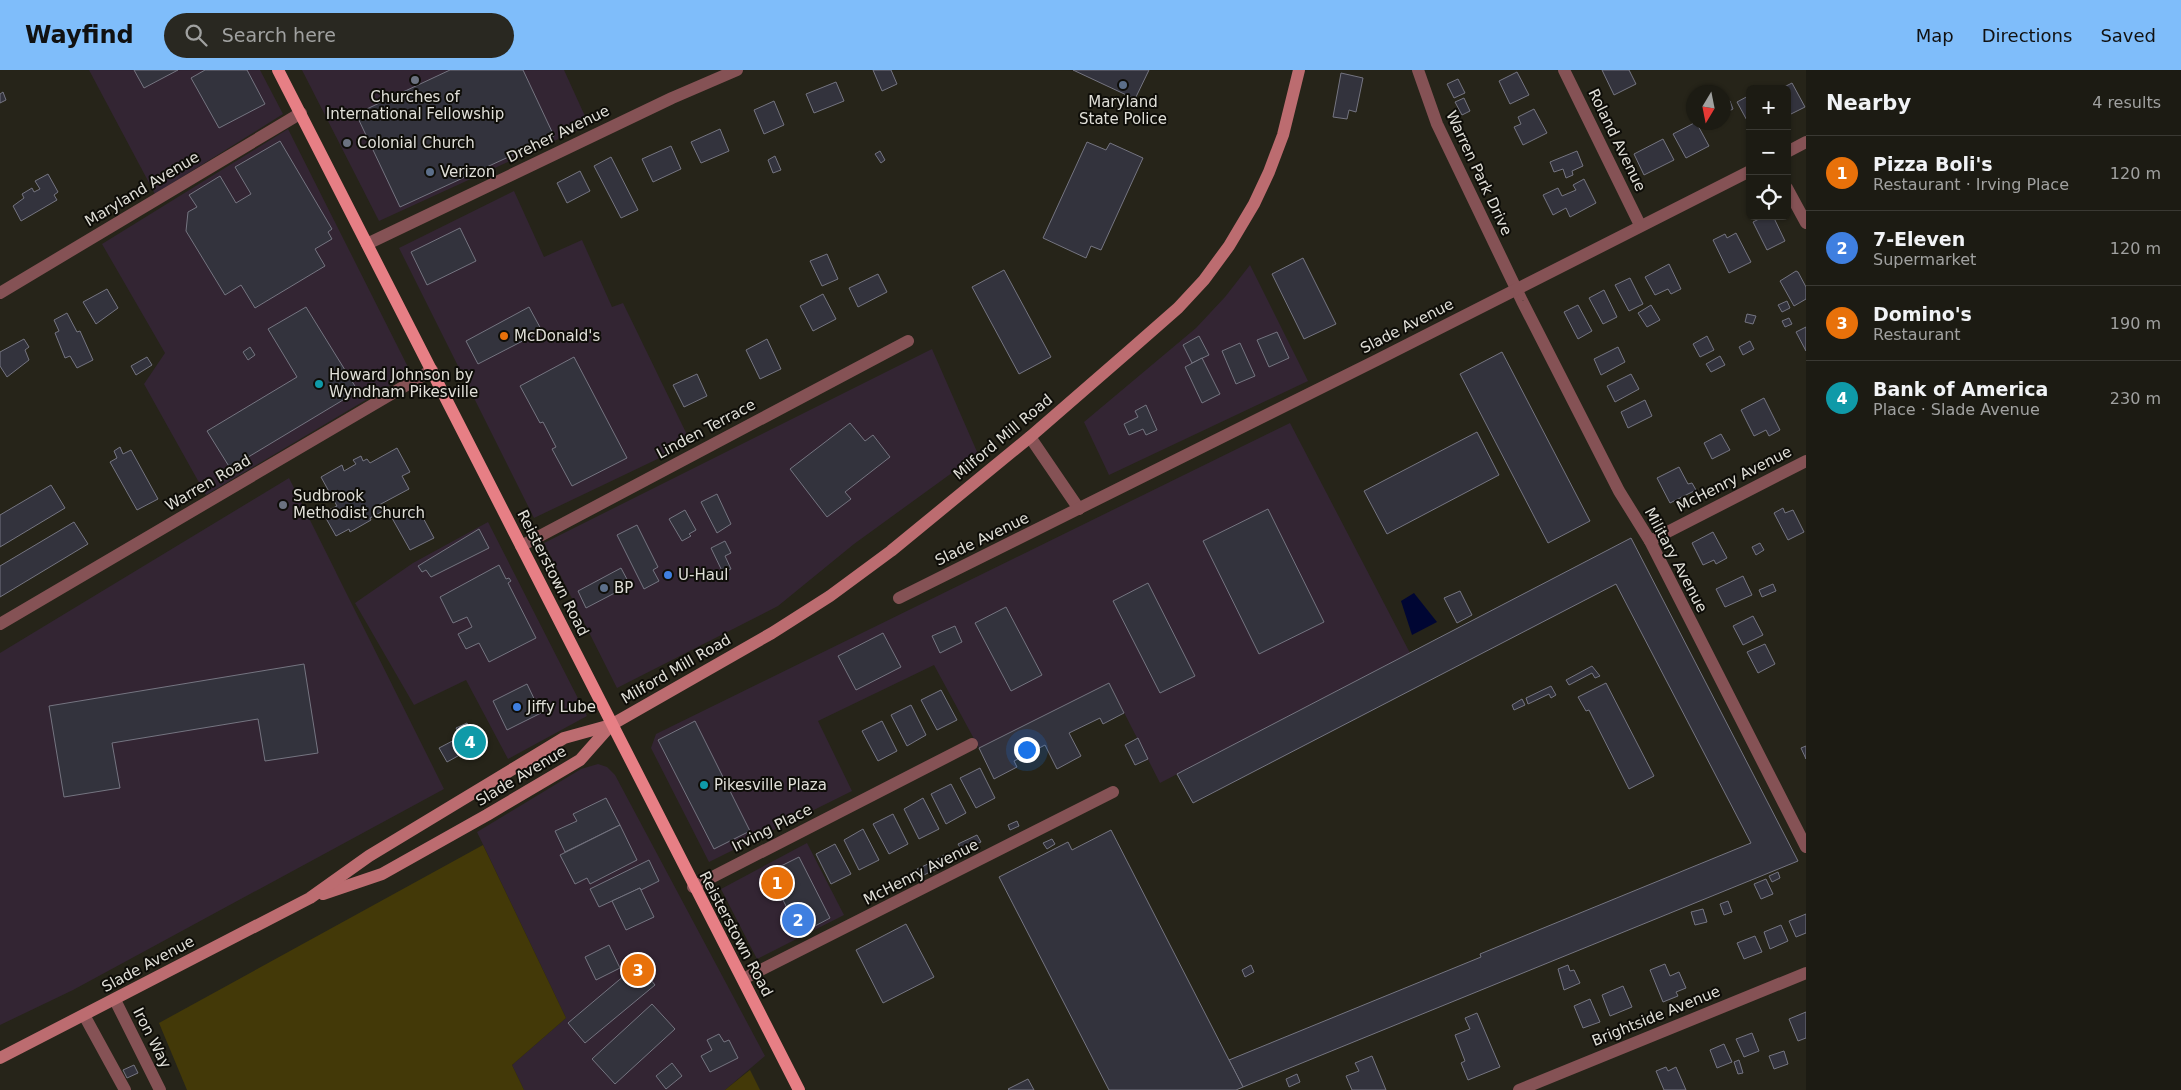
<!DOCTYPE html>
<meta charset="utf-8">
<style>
:root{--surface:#1c1b13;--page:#292821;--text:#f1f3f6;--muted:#a0a1a0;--line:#3a3933;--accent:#7fbdfa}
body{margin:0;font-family:"DejaVu Sans",sans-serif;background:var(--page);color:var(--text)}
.controls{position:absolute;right:15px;top:15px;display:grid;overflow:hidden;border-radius:8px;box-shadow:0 1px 4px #0004}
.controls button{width:45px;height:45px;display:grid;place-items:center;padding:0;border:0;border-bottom:1px solid var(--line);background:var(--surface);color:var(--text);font:25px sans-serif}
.compass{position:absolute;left:1686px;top:15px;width:45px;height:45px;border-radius:50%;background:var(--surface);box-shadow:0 1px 4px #0004;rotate:190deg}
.you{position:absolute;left:1026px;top:679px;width:18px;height:18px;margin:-12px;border:4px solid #fff;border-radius:50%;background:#1a73e8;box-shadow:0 0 0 8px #1a73e833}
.badge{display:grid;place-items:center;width:32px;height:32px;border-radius:50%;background:var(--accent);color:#fff;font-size:16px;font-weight:700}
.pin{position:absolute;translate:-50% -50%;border:2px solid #fff;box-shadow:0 1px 5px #0006}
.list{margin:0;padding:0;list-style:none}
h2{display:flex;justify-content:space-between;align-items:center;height:65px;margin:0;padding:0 20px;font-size:21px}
h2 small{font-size:16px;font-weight:400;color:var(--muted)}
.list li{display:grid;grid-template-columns:32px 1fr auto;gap:15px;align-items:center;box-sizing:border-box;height:75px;padding:0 20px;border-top:1px solid var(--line)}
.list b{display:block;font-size:19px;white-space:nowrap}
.list p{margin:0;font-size:16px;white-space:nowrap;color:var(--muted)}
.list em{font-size:16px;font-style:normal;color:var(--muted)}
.icon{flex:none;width:28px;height:28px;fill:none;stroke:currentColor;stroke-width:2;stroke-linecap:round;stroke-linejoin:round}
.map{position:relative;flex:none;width:1806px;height:1020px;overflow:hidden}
header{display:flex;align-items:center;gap:30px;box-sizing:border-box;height:70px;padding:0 25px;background:var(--accent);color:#111}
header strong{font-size:24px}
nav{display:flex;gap:28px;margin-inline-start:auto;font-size:18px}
.search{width:350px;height:45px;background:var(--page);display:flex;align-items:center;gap:12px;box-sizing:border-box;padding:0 18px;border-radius:28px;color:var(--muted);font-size:19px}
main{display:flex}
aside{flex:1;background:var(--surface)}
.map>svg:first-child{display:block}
.commercial{fill:#332533}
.green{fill:#433908}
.water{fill:#000633}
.building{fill:#33333d;stroke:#757581}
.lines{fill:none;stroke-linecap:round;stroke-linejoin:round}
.street{stroke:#855255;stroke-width:12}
.secondary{stroke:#bc6c70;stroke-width:12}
.primary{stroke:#e77f85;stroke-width:12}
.worship-dot{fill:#6b7280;stroke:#0e0d08;stroke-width:2}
.service-dot{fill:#5c6f8a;stroke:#0e0d08;stroke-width:2}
.food-dot{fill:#e8710a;stroke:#0e0d08;stroke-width:2}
.culture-dot{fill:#0f9aa8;stroke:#0e0d08;stroke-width:2}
.shop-dot{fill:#3f7fe0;stroke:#0e0d08;stroke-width:2}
.labels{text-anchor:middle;stroke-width:4;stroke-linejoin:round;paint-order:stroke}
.poi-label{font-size:15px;fill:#e0dfd8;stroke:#0e0d08;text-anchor:start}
.street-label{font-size:15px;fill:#e0dfd8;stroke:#0e0d08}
</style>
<header>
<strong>Wayfind</strong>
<div class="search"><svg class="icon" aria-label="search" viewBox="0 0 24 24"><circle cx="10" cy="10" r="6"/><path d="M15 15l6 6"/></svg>Search here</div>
<nav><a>Map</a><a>Directions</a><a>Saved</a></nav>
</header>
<main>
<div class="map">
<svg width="1806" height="1020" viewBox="0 0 1806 1020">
<rect width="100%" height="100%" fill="#262419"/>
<!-- commercial -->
<g class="commercial">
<polygon points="89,0 260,0 283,44 155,124"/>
<polygon points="302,0 564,0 589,55 379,151"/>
<polygon points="288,59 411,303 206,425 144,314 165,283 102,174"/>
<polygon points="514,121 544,187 582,170 612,237 623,233 691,373 534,448 399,178"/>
<polygon points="1250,195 1308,311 1109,405 1084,352 1196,258 1225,227"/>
<polygon points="932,279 978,384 854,474 778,536 617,618 544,473"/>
<polygon points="1290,353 1410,583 1160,713 1109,613 979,678 934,595 818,651 852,721 709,792 651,678 656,664"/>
<polygon points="289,408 444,719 73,920 0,955 0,583"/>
<polygon points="488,452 587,646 508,689 466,610 414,635 355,533 413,493"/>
<polygon points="598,694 607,697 615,705 765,986 725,1020 524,1020 512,995 566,948 477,762 581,699"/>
<polygon points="807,773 844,845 757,889 721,819"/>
</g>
<!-- green -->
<g class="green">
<polygon points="483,775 566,948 512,995 524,1020 187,1020 159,953"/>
<polygon points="750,1000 760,1020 725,1020"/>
</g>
<!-- water -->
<polygon class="water" points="1414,523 1437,552 1412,565 1401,531"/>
<!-- building -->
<g class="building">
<polygon points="134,0 178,0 144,18"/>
<polygon points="205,0 247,0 265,34 219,58 191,8"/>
<polygon points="450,0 523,0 554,66 400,137 356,44"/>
<polygon points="873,0 891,0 897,14 882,21"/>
<polygon points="1073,0 1149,0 1135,29"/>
<polygon points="1602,0 1629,0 1636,14 1614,25"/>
<polygon points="1517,2 1529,25 1510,34 1499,11"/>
<polygon points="1341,3 1363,8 1356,42 1349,40 1347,49 1333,47"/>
<polygon points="1458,9 1465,23 1454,28 1447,14"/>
<polygon points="836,12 844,31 814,43 806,24"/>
<polygon points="1792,13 1805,37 1787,46 1787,19 1780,19"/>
<polygon points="3,22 6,30 0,33 0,24"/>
<polygon points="1750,25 1750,56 1737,32"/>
<polygon points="1464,28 1470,41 1462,45 1455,32"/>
<polygon points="774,31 784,55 764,64 754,40"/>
<polygon points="1730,31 1733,39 1727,42 1724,33"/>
<polygon points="1534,39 1547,63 1523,75 1514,57 1521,54 1518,47"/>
<polygon points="1696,52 1709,76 1686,88 1673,64"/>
<polygon points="720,59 729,81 701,93 691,72"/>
<polygon points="1663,69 1674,90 1644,105 1634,84"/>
<polygon points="280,71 332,159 328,162 332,169 315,179 325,196 255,238 241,215 225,225 186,161 188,142 197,137 189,125 220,106 236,133 251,124 235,97"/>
<polygon points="1087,72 1106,80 1110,73 1143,88 1101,180 1091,176 1086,188 1043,168"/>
<polygon points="671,76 681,99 653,112 642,89"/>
<polygon points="880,81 885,90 881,93 875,84"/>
<polygon points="1577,81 1583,96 1572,101 1573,105 1566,108 1563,99 1554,102 1550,92"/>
<polygon points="775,86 781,100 773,103 768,90"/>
<polygon points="611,87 638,140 621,148 594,96"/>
<polygon points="580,101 590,121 567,133 557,113"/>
<polygon points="48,104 58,122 54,125 57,130 21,151 13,136 24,128 22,124 32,118 34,122 40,119 35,111"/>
<polygon points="1584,109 1596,133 1570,147 1566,138 1553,145 1543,125 1558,118 1562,126 1576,120 1573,115"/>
<polygon points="1765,146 1773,146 1785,171 1767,180 1753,152"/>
<polygon points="460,158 476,191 427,215 411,182"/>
<polygon points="1736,163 1751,192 1729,203 1713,170 1725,164 1727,168"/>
<polygon points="827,184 838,209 822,216 810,191"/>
<polygon points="1303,188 1336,254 1304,269 1272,204"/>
<polygon points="1669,194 1681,219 1671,224 1668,219 1655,225 1645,207"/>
<polygon points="1004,200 1051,287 1019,304 972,217"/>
<polygon points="1796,201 1798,202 1806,217 1806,229 1794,236 1780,211"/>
<polygon points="878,204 887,222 858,237 849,218"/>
<polygon points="1630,208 1643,234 1629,241 1615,215"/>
<polygon points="107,219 118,238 96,254 83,232"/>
<polygon points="1604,220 1617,247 1603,254 1589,228"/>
<polygon points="823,224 836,249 813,261 800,236"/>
<polygon points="1787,231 1790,238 1782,242 1778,235"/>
<polygon points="1578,235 1592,261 1578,269 1564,242"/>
<polygon points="1651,235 1660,250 1647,257 1638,243"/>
<polygon points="306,237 358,321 230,398 207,361 297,307 268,259"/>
<polygon points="529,237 542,261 478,294 466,271"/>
<polygon points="67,243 77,262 80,261 93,290 77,298 70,286 65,288 55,263 59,261 54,250"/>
<polygon points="1747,244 1756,246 1753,254 1745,252"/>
<polygon points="1789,248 1792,254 1785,257 1782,251"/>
<polygon points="1806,257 1806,281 1796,262"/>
<polygon points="1277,262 1289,288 1269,297 1257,270"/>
<polygon points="1199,266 1209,285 1192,293 1183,275"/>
<polygon points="1707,266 1714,280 1700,287 1693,274"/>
<polygon points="24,269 29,277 25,280 29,290 7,307 0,296 0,282"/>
<polygon points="767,269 781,299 760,309 746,280"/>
<polygon points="1750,271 1754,279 1743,285 1739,277"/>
<polygon points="1240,273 1255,306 1236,314 1222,281"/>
<polygon points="250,277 255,285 248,290 243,282"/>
<polygon points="1618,277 1625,292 1601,305 1594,289"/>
<polygon points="1502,282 1590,451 1548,473 1460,304"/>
<polygon points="1720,286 1725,295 1711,302 1706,294"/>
<polygon points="147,287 152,295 136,305 131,296"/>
<polygon points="574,287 627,388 572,416 552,379 556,377 543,352 540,353 520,316"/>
<polygon points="1202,288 1220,324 1202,333 1185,297"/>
<polygon points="697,304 707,326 684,337 673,315"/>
<polygon points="1631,304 1639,319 1615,332 1607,316"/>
<polygon points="1764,328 1780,360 1769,366 1766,360 1754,366 1741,340"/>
<polygon points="1645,330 1652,346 1628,358 1621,342"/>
<polygon points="1146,335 1157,360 1146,365 1143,359 1129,365 1124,354 1138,347 1135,341"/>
<polygon points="850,353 865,371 873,365 890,387 845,422 851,429 827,447 790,399"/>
<polygon points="1477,362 1499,405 1387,464 1364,421"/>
<polygon points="1721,364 1730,380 1712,389 1704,373"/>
<polygon points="120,377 123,384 131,380 158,429 137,440 110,392 117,388 114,381"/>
<polygon points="397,378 410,402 402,406 409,419 379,435 383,441 370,448 371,450 350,462 349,459 336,466 323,443 337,436 321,407 342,395 344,401 356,394 353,390 361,386 363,391 367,389 370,393"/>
<polygon points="1679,397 1688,414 1692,413 1696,420 1670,433 1657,408"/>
<polygon points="51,415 65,438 0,477 0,445"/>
<polygon points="717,424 731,454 717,463 701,432"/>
<polygon points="413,438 417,446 421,444 434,468 410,480 392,448"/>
<polygon points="1783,438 1785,443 1793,440 1804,462 1788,470 1774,443"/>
<polygon points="1268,439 1324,552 1259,584 1203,471"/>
<polygon points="685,440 696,460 689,464 691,466 682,471 669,449"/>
<polygon points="74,452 88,474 0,527 0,496"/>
<polygon points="637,455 658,497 653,500 659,511 644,519 617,465"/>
<polygon points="479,459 489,478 431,507 426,500 422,502 418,496"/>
<polygon points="1713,462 1727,488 1716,494 1714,490 1703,495 1692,473"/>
<polygon points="1631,468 1798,791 1243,1017 1229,990 1481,887 1480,884 1751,773 1616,514 1193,733 1177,704"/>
<polygon points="725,471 731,483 725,486 731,499 723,503 711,478"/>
<polygon points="1760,473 1764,480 1756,485 1752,477"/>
<polygon points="499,495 506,509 509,508 511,511 508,513 536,568 489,592 479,573 466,579 458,564 472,557 467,547 453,553 440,527"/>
<polygon points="621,498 630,515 586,538 578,521"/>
<polygon points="1743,506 1752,525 1725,537 1716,519"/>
<polygon points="1148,513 1195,606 1160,623 1113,531"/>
<polygon points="1773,514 1776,521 1762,527 1759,520"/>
<polygon points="1460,521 1472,545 1457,553 1444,528"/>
<polygon points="1006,537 1042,605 1011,621 975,553"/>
<polygon points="1753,546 1763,565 1743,575 1733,556"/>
<polygon points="955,556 962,572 940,583 932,566"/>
<polygon points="883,563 901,597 856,620 838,586"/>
<polygon points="1765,574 1775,594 1758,603 1747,582"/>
<polygon points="304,594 318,683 265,691 258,649 112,673 120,718 64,727 49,636"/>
<polygon points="1592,596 1600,606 1595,608 1592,603 1569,615 1566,610"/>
<polygon points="1109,613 1124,643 1103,654 1100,648 1069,663 1081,686 1057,699 1045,675 1014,691 1017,697 994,709 979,678"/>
<polygon points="1606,613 1654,706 1629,719 1589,640 1586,641 1578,627"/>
<polygon points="527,614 541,643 507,660 493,631"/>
<polygon points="1551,616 1556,625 1551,628 1549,624 1528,634 1526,628"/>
<polygon points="941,620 957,650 937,660 921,630"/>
<polygon points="1522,629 1525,635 1514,640 1512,635"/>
<polygon points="911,635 926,665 907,676 891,645"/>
<polygon points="695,651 750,761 714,779 658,670"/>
<polygon points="882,651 897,681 878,691 862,661"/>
<polygon points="467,653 479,678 468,683 456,658"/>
<polygon points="460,667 467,681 447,692 439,678"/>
<polygon points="1138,668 1148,689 1135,695 1125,675"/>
<polygon points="1806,676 1806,689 1801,678"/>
<polygon points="980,698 995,728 976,738 960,708"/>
<polygon points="951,714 966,743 946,754 931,724"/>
<polygon points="606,728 620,755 565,782 555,761 577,751 573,744"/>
<polygon points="923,728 939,759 919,769 904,739"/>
<polygon points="893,744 908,774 889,784 873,754"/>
<polygon points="1017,751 1019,756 1010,760 1008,755"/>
<polygon points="620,755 637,790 590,814 587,808 575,814 560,785"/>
<polygon points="863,759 879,790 859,800 844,770"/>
<polygon points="1111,760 1229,990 1243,1017 1236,1020 1109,1020 999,807 1068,772 1072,780"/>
<polygon points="977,765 981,772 962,781 958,774"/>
<polygon points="1052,769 1055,774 1047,779 1043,773"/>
<polygon points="835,774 851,804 831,814 816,784"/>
<polygon points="944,785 948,792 933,801 929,794"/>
<polygon points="799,787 830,848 800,864 769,802"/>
<polygon points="649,790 659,811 641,820 640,818 599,837 590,819"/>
<polygon points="928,794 932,801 920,807 917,799"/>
<polygon points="1778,802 1780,808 1772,812 1769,806"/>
<polygon points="1766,809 1773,824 1761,829 1754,814"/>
<polygon points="640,818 654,847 626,860 612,831"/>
<polygon points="1728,831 1732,842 1724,845 1720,834"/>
<polygon points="1703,839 1707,852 1695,855 1691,842"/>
<polygon points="1806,844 1806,863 1796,867 1789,851"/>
<polygon points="906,854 934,907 883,933 856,880"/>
<polygon points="1781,855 1788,871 1770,879 1764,862"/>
<polygon points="1755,866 1762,882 1744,889 1737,873"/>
<polygon points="609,875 620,898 596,910 585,887"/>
<polygon points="638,894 655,915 585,973 568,953"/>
<polygon points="1665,894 1670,906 1679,902 1686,918 1676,922 1678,926 1663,932 1650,900"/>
<polygon points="1251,895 1254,902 1245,907 1242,900"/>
<polygon points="1568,895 1570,901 1574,900 1580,913 1564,920 1558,899"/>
<polygon points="1623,916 1632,937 1610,946 1602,925"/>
<polygon points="1590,929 1600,952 1583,958 1574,936"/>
<polygon points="652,934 675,959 615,1014 592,989"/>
<polygon points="1806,942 1806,968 1798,971 1789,949"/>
<polygon points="1477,943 1500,997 1468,1010 1461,993 1465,991 1455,965 1470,959 1465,948"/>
<polygon points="1752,963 1759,981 1744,987 1736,969"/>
<polygon points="719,964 724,972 729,970 738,988 710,1002 701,986 712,980 707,970"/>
<polygon points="1724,974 1732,992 1717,998 1710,980"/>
<polygon points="1784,981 1788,994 1774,999 1769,986"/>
<polygon points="1372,986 1386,1020 1352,1020 1346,1006 1359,1001 1355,993"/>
<polygon points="1739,990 1743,1003 1738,1004 1734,992"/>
<polygon points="672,993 682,1006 666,1019 656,1006"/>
<polygon points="134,995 138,1003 127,1008 123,1000"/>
<polygon points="1666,997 1668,1001 1676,997 1686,1020 1664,1020 1656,1001"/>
<polygon points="1297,1004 1300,1012 1289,1017 1286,1009"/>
<polygon points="1028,1009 1034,1020 1009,1020 1008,1019"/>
</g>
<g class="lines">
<!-- street -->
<g class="street">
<polyline points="1418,0 1437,54 1522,231 1619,421 1650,471 1806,777"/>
<polyline points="1564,0 1640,155"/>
<polyline points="1787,82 1806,72"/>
<polyline points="1787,118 1806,153"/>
<polyline points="367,174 672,28 737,0"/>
<polyline points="0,223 301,43"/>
<polyline points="1030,367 1079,439"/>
<polyline points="1650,471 1806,391"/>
<polyline points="521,476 908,271"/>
<polyline points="899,528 1377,290 1750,101"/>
<polyline points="0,554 432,300"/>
<polyline points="693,817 972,674"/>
<polyline points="743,909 1113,722"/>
<polyline points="115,930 160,1020"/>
<polyline points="84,945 125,1020"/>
<polyline points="1519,1020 1806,903"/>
</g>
<!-- secondary -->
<g class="secondary">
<polyline points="323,824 382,804 487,745 580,690 611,655"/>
<polyline points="0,988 310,828 369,786 564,668 611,655 772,563 830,526 891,481 1030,367 1129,281 1178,238 1204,210 1229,176 1254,134 1269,102 1283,65 1299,0"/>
</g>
<!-- primary -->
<polyline class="primary" points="278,0 799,1020"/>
</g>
<!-- markers -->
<g class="worship-dot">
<circle cx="415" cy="10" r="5"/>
<circle cx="347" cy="73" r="5"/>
<circle cx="283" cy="435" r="5"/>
</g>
<g class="service-dot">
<circle cx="1123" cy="15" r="5"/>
<circle cx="430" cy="102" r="5"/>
<circle cx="604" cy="518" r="5"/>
</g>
<circle class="food-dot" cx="504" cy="266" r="5"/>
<g class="culture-dot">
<circle cx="319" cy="314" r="5"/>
<circle cx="704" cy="715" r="5"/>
</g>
<g class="shop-dot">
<circle cx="668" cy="505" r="5"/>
<circle cx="517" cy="637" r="5"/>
</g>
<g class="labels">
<!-- poi labels -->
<g class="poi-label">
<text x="415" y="32" text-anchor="middle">Churches of<tspan x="415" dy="17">International Fellowship</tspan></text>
<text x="1123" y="37" text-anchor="middle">Maryland<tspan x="1123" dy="17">State Police</tspan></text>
<text x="357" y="78">Colonial Church</text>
<text x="440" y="107">Verizon</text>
<text x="514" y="271">McDonald's</text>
<text x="329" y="310">Howard Johnson by<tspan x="329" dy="17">Wyndham Pikesville</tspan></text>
<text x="293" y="431">Sudbrook<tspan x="293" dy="17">Methodist Church</tspan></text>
<text x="678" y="510">U-Haul</text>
<text x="614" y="523">BP</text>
<text x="527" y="642">Jiffy Lube</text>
<text x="714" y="720">Pikesville Plaza</text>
</g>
<!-- street labels -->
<g class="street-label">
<text transform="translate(558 64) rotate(-26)" y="5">Dreher Avenue</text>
<text transform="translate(1617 70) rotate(64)" y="5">Roland Avenue</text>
<text transform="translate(1479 103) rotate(65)" y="5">Warren Park Drive</text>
<text transform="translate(142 119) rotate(-31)" y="5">Maryland Avenue</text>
<text transform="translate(1407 256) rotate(-27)" y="5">Slade Avenue</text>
<text transform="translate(706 359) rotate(-28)" y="5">Linden Terrace</text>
<text transform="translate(1003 367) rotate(-40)" y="5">Milford Mill Road</text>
<text transform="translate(1734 409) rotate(-27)" y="5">McHenry Avenue</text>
<text transform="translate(208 413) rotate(-30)" y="5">Warren Road</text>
<text transform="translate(982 469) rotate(-26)" y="5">Slade Avenue</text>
<text transform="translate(1676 490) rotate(62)" y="5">Military Avenue</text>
<text transform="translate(553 503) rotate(63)" y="5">Reisterstown Road</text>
<text transform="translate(676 599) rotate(-30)" y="5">Milford Mill Road</text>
<text transform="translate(521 706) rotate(-31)" y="5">Slade Avenue</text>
<text transform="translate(772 758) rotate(-27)" y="5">Irving Place</text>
<text transform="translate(921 802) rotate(-27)" y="5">McHenry Avenue</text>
<text transform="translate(736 864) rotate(62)" y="5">Reisterstown Road</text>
<text transform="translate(148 894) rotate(-28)" y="5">Slade Avenue</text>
<text transform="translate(1656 946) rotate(-22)" y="5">Brightside Avenue</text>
<text transform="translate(152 968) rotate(63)" y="5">Iron Way</text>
</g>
</g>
</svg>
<div class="controls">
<button>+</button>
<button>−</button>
<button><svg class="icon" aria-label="locate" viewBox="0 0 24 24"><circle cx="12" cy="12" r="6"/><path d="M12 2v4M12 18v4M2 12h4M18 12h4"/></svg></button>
</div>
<svg class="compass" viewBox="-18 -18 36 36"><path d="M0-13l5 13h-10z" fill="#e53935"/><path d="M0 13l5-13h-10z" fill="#a0a1a0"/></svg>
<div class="you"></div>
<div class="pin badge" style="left:777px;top:813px;background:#e8710a">1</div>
<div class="pin badge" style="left:798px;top:850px;background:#3f7fe0">2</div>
<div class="pin badge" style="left:638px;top:900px;background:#e8710a">3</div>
<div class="pin badge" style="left:470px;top:672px;background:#0f9aa8">4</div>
</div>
<aside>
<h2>Nearby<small>4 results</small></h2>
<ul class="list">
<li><span class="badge" style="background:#e8710a">1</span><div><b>Pizza Boli's</b><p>Restaurant · Irving Place</p></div><em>120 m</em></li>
<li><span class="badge" style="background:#3f7fe0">2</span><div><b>7-Eleven</b><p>Supermarket</p></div><em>120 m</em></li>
<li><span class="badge" style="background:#e8710a">3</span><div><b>Domino's</b><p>Restaurant</p></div><em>190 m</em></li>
<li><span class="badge" style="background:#0f9aa8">4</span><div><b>Bank of America</b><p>Place · Slade Avenue</p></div><em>230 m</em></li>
</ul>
</aside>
</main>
